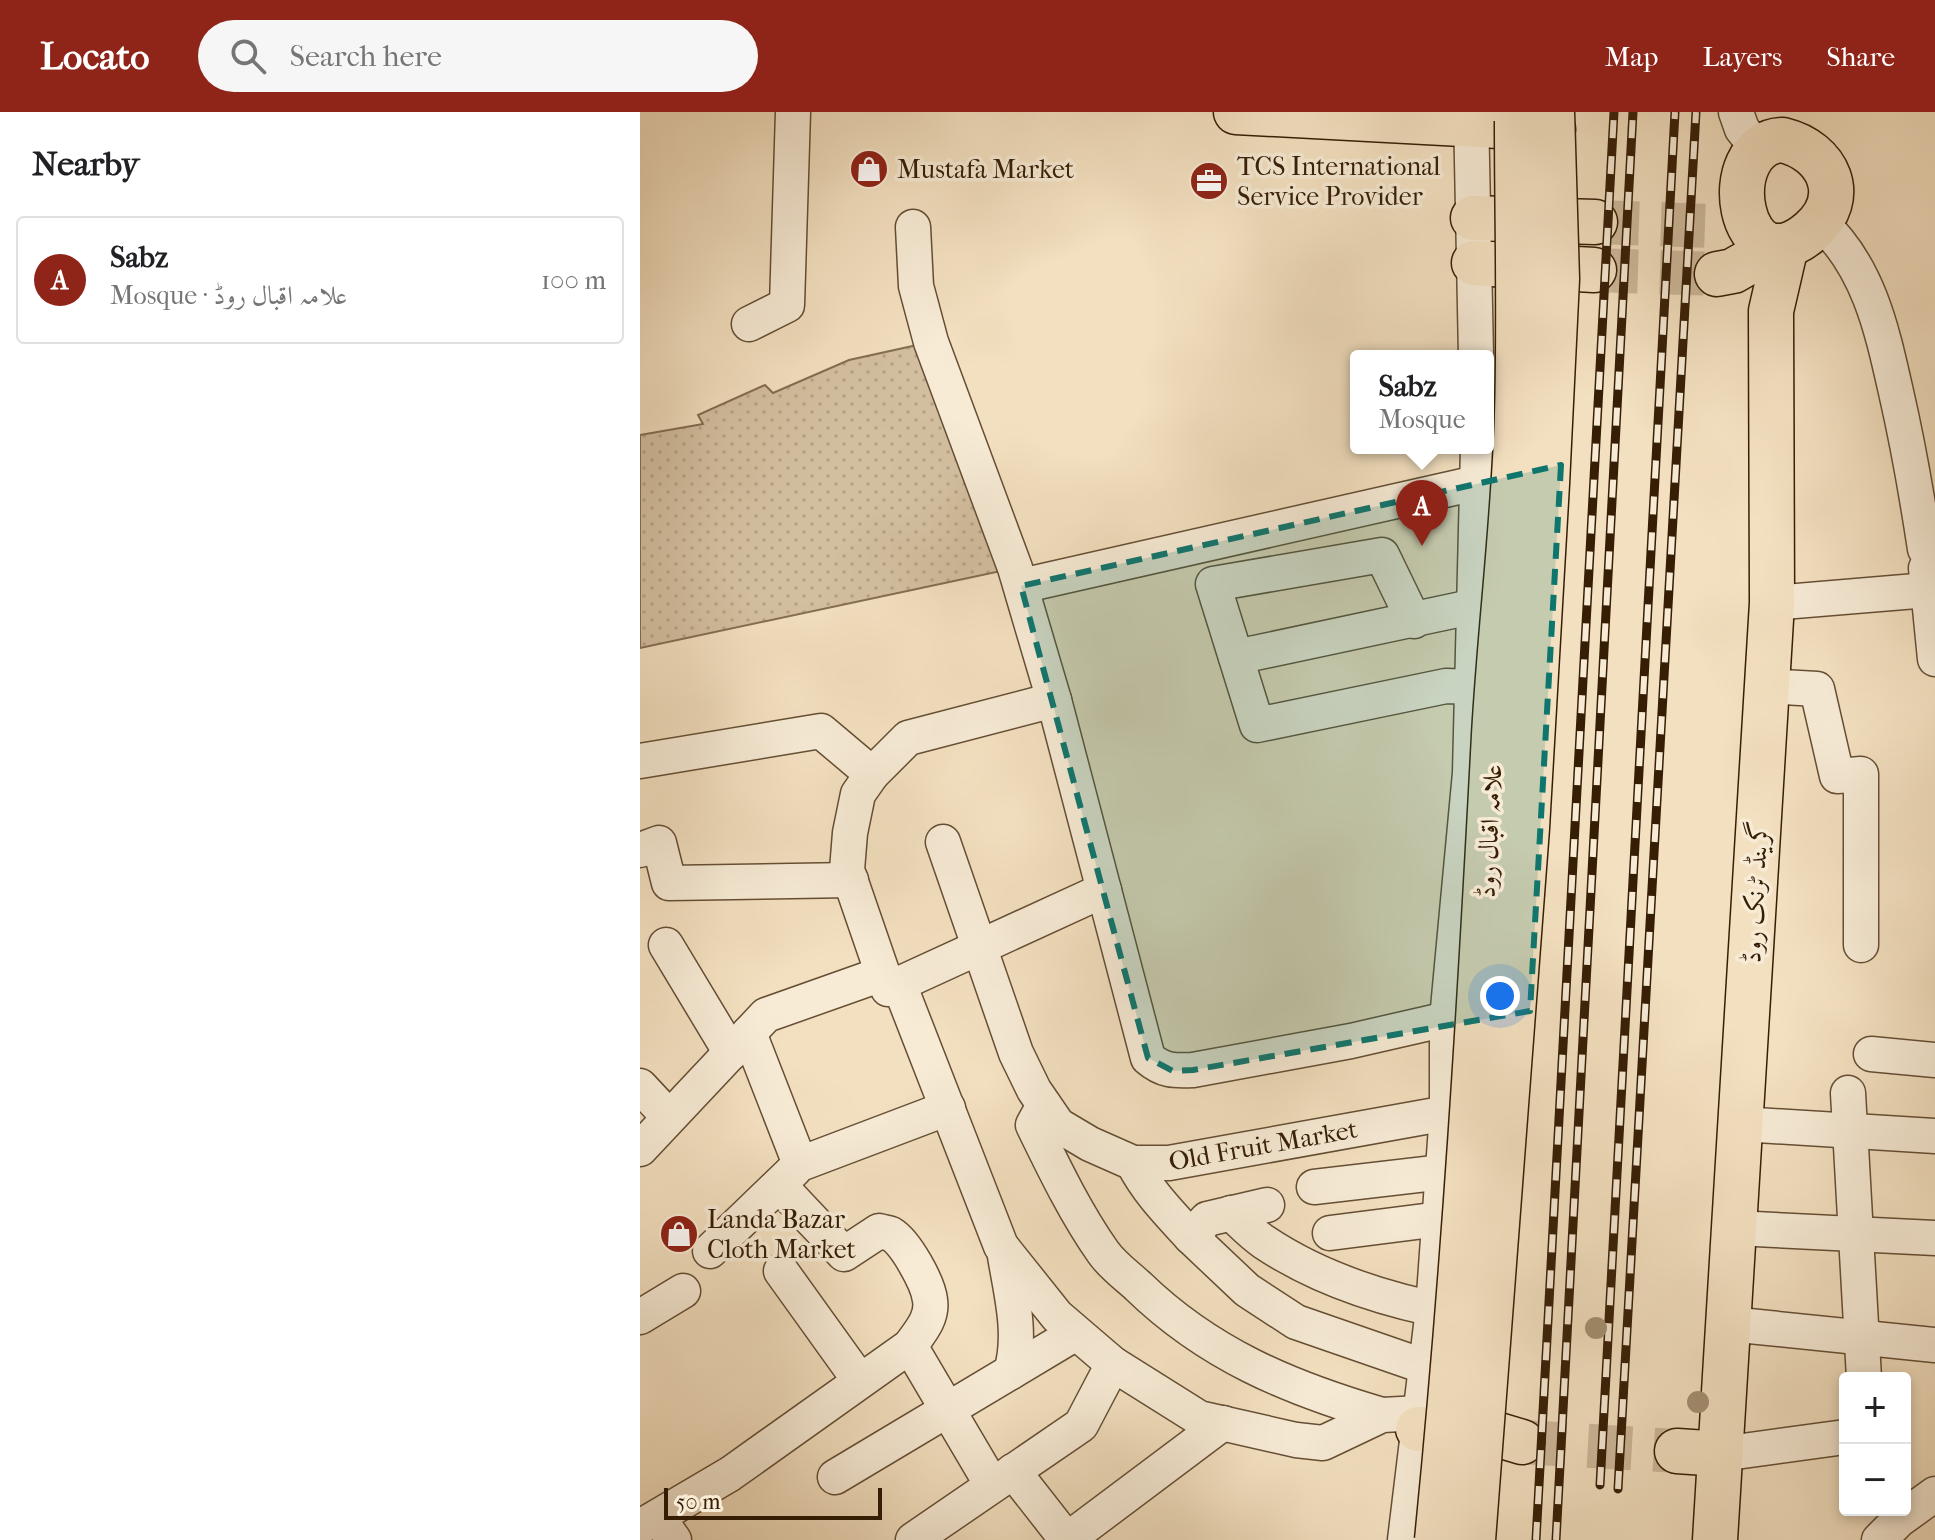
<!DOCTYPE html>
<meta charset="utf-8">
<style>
:root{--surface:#fff;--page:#f6f6f6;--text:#202124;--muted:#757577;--line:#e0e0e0;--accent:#8f2418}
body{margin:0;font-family:"IM FELL French Canon",Amiri,serif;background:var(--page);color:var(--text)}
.controls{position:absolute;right:24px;bottom:24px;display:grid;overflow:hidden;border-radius:8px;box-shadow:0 4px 12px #0003}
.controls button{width:72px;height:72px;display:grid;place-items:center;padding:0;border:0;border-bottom:2px solid var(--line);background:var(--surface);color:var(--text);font:40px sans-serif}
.scale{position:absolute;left:24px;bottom:20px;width:218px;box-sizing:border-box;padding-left:8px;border:4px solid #361e05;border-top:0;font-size:22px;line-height:28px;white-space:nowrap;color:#361e05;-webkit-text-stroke:6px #f7ebd6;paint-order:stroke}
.you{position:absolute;left:860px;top:884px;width:28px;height:28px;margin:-20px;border:6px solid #fff;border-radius:50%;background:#1a73e8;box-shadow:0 0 0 12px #1a73e833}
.badge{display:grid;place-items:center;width:52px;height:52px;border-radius:50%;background:var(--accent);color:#fff;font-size:26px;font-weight:700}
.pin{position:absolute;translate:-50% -66px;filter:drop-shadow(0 2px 4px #0008)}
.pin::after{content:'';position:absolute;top:42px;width:28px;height:24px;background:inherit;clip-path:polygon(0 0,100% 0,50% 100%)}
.popup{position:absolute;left:710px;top:238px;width:144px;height:104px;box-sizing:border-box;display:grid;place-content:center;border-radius:8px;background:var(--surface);filter:drop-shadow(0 2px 6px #0005);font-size:26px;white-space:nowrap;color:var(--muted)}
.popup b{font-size:30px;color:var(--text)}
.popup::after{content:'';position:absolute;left:50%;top:100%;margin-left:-16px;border:16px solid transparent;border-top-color:var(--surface)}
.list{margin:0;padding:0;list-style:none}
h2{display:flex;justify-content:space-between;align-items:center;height:104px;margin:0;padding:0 32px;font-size:34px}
h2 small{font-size:26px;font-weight:400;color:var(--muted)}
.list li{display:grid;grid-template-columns:52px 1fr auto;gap:24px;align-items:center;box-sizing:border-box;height:128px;margin:0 16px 16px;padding:0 16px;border:2px solid var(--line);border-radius:8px}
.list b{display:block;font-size:30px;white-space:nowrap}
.list p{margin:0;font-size:26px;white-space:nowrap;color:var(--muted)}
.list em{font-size:26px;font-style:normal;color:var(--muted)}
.icon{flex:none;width:44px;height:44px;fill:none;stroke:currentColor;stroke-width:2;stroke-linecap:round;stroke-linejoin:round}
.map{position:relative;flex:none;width:1295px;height:1428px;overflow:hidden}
header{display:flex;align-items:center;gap:48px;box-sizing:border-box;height:112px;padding:0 40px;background:var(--accent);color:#fff}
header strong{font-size:38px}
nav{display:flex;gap:44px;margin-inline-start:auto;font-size:28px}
.search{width:560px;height:72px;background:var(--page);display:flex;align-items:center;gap:20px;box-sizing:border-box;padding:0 28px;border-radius:44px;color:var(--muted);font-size:30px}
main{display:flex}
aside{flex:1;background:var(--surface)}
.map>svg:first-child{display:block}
.grass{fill:url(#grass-dots);stroke:#846e52;stroke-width:2}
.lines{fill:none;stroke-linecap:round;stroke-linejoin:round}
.major-tunnel{stroke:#cdb99b;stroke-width:44;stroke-dasharray:44 22;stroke-linecap:butt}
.minor-casing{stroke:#654e34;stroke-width:37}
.major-casing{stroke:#361e05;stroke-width:47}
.minor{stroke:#f7ebd6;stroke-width:34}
.major{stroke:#f3e0c0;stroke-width:44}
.rail-casing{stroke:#361e05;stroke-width:9}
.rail{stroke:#f7ebd6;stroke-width:6;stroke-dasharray:18;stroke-linecap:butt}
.major-bridge-casing{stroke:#361e05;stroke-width:47;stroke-linecap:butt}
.major-bridge{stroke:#f3e0c0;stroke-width:44}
.tree{fill:#a59073}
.marked{fill:#0f766e;fill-opacity:0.2;stroke:#0f766e;stroke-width:6;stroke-dasharray:16 10;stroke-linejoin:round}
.labels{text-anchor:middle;stroke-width:7;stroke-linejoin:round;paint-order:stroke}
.poi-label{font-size:26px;fill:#361e05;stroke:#f7ebd6;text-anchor:start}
.street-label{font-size:26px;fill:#361e05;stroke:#f7ebd6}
</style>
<header>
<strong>Locato</strong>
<div class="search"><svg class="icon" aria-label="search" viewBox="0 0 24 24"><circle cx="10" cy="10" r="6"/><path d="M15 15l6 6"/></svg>Search here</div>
<nav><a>Map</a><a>Layers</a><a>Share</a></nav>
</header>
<main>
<aside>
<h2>Nearby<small></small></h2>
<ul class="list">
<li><span class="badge">A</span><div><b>Sabz</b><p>Mosque · علامہ اقبال روڈ</p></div><em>100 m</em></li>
</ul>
</aside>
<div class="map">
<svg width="1295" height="1428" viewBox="0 0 1295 1428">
<defs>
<pattern id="grass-dots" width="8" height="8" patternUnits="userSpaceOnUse" patternTransform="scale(2)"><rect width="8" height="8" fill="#d3bfa0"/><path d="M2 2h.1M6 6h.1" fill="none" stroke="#b6a488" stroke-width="1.8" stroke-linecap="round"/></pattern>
</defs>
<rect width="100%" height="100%" fill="#f3e0c0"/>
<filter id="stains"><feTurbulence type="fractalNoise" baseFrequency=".0025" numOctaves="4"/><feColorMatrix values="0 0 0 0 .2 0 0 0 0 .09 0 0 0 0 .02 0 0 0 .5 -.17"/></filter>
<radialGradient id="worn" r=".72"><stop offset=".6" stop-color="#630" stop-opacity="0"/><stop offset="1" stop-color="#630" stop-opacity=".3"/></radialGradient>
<!-- grass -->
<polygon class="grass" points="291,230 375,456 0,536 0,323 63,312 58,303 125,273 133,281 209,248"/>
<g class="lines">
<!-- major-tunnel -->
<g class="major-tunnel">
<polyline points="955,110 1074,114"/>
<polyline points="954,158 1077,162"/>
<polyline points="882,1330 1037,1339"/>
</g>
<!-- minor casing -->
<g class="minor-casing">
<g id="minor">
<polyline points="831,0 836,244"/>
<polyline points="1096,0 1102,17 1118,37"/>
<path d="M1180 110C1229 155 1242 218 1256 280 1268 332 1277 384 1285 437L1295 440"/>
<path d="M273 115 276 174 291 230 375 456 414 588 508 946C523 959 534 959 553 958L711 929 807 907 861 901"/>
<polyline points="109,212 147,193 153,0"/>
<polyline points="1286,456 1295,547"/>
<polyline points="381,474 858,366"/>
<polyline points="1132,491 1288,478"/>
<polyline points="774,509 742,443 573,472 617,613 806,574 834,575"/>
<polyline points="596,545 836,494"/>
<polyline points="1127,574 1177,577 1197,664 1221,662 1221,833"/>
<polyline points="414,588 268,626 232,662 218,682 210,721 207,758 248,877 259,872 361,1134 417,1204 473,1252 559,1306 656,1328 683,1331 742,1303 780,1301"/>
<polyline points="0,649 181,619 232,662"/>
<polyline points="303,730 376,941 394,978 418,1013 450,1032 493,1051 529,1051 807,1001 829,999"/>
<polyline points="0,738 19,731 29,771 211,768"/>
<polyline points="26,833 91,941"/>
<polyline points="259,872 464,778"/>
<polyline points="109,921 160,1052 308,996"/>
<polyline points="1231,942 1295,948"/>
<polyline points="0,974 29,1005"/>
<polyline points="1208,981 1224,1266"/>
<path d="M404 993 393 1013C414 1056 435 1100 463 1140 472 1153 486 1163 498 1174 568 1242 649 1276 742 1303"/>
<polyline points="1101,1012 1295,1024"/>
<polyline points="0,1037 126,903 242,862"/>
<path d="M493 1051C508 1080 529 1101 551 1125L567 1107 627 1093"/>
<polyline points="674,1075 803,1060"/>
<path d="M591 1101C602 1111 612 1122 624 1130 679 1167 749 1189 814 1201"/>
<polyline points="1095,1116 1295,1126"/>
<polyline points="690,1121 800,1107"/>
<polyline points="551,1125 607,1178 656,1210 786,1255 809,1259"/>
<path d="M364 1138C370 1177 383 1221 371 1260"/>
<polyline points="70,1139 154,1058"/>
<polyline points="141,1159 220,1269"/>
<polyline points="0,1205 43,1179"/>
<polyline points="1089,1212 1295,1233"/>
<polyline points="270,1234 352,1373"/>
<polyline points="1081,1342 1205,1325"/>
<polyline points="373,1359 427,1428"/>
<polyline points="195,1365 436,1221"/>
<polyline points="18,1405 34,1428"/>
<path d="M0 1415 90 1362 270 1234C280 1220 293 1206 290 1188 288 1171 266 1131 251 1122 249 1121 242 1120 239 1119L204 1142 139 1073"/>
<polyline points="273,1428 441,1313 473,1252"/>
<polyline points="427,1428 583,1311"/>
<polyline points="765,1428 793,1197 807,1001 807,907 830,661 838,336"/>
<polyline points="1239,1428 1259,1408 1295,1382"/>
</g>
</g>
<!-- major casing -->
<g class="major-casing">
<g id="major">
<polyline points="596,0 913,17"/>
<path d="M1143 28C1188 39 1210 85 1171 119 1098 182 1074 30 1143 28Z"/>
<polyline points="833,106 955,110"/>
<polyline points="834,151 954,158"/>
<polyline points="1077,162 1093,159 1137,134"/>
<polyline points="778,1317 852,1321 882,1330"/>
<polyline points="1037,1339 1081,1342"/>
<polyline points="1075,1428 1132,491 1131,199 1146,134"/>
</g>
</g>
<!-- minor -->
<use href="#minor" class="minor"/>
<!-- major -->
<use href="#major" class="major"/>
<!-- rail casing -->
<g class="rail-casing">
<g id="rail">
<polyline points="960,1373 1035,0"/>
<polyline points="978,1377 1056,0"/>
<polyline points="896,1428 974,0"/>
<polyline points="916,1428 993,0"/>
</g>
</g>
<!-- rail -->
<use href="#rail" class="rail"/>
<!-- major-bridge casing -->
<g class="major-bridge-casing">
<g id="major-bridge">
<path d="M797 1428C824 1160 840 892 854 623 860 516 874 409 877 302 880 205 877 107 877 9"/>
<polyline points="833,1428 887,716 907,372 917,167 912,0"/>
</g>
</g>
<!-- major-bridge -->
<use href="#major-bridge" class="major-bridge"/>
</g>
<!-- trees -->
<g class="tree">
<circle cx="956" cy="1216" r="11"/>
<circle cx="1058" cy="1290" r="11"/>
</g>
<!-- marked area -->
<path class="marked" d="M921 353 890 899 553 958 533 959 508 946 381 474Z"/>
<!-- icons -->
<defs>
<g id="shop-disc" transform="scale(2)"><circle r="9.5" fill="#8f2418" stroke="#f7ebd6"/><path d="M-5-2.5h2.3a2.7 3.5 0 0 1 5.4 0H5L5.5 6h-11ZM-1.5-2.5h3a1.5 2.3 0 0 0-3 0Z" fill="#fff"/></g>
<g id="office-disc" transform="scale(2)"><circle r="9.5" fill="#8f2418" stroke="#f7ebd6"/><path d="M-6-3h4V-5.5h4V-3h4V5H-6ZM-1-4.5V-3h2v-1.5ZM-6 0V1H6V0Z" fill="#fff"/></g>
</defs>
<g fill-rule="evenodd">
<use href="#shop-disc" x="229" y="57"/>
<use href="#office-disc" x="569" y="69"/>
<use href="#shop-disc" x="39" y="1122"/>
</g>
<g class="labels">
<!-- poi labels -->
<g class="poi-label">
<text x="597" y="63">TCS International<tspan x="597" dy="30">Service Provider</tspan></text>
<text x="257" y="66">Mustafa Market</text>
<text x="67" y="1116">Landa Bazar<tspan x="67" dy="30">Cloth Market</tspan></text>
</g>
<!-- street labels -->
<g class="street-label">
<text transform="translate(849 719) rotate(-87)" y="9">علامہ اقبال روڈ</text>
<text transform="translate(1115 780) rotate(-87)" y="9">گرینڈ ٹرنک روڈ</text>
<text transform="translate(623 1033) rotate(-10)" y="9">Old Fruit Market</text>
</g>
</g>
<rect width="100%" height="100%" filter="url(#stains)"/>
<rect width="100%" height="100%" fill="url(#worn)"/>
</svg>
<div class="controls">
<button>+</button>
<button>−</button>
</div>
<div class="scale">50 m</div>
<div class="you"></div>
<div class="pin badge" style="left:782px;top:434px">A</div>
<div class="popup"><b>Sabz</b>Mosque</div>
</div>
</main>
